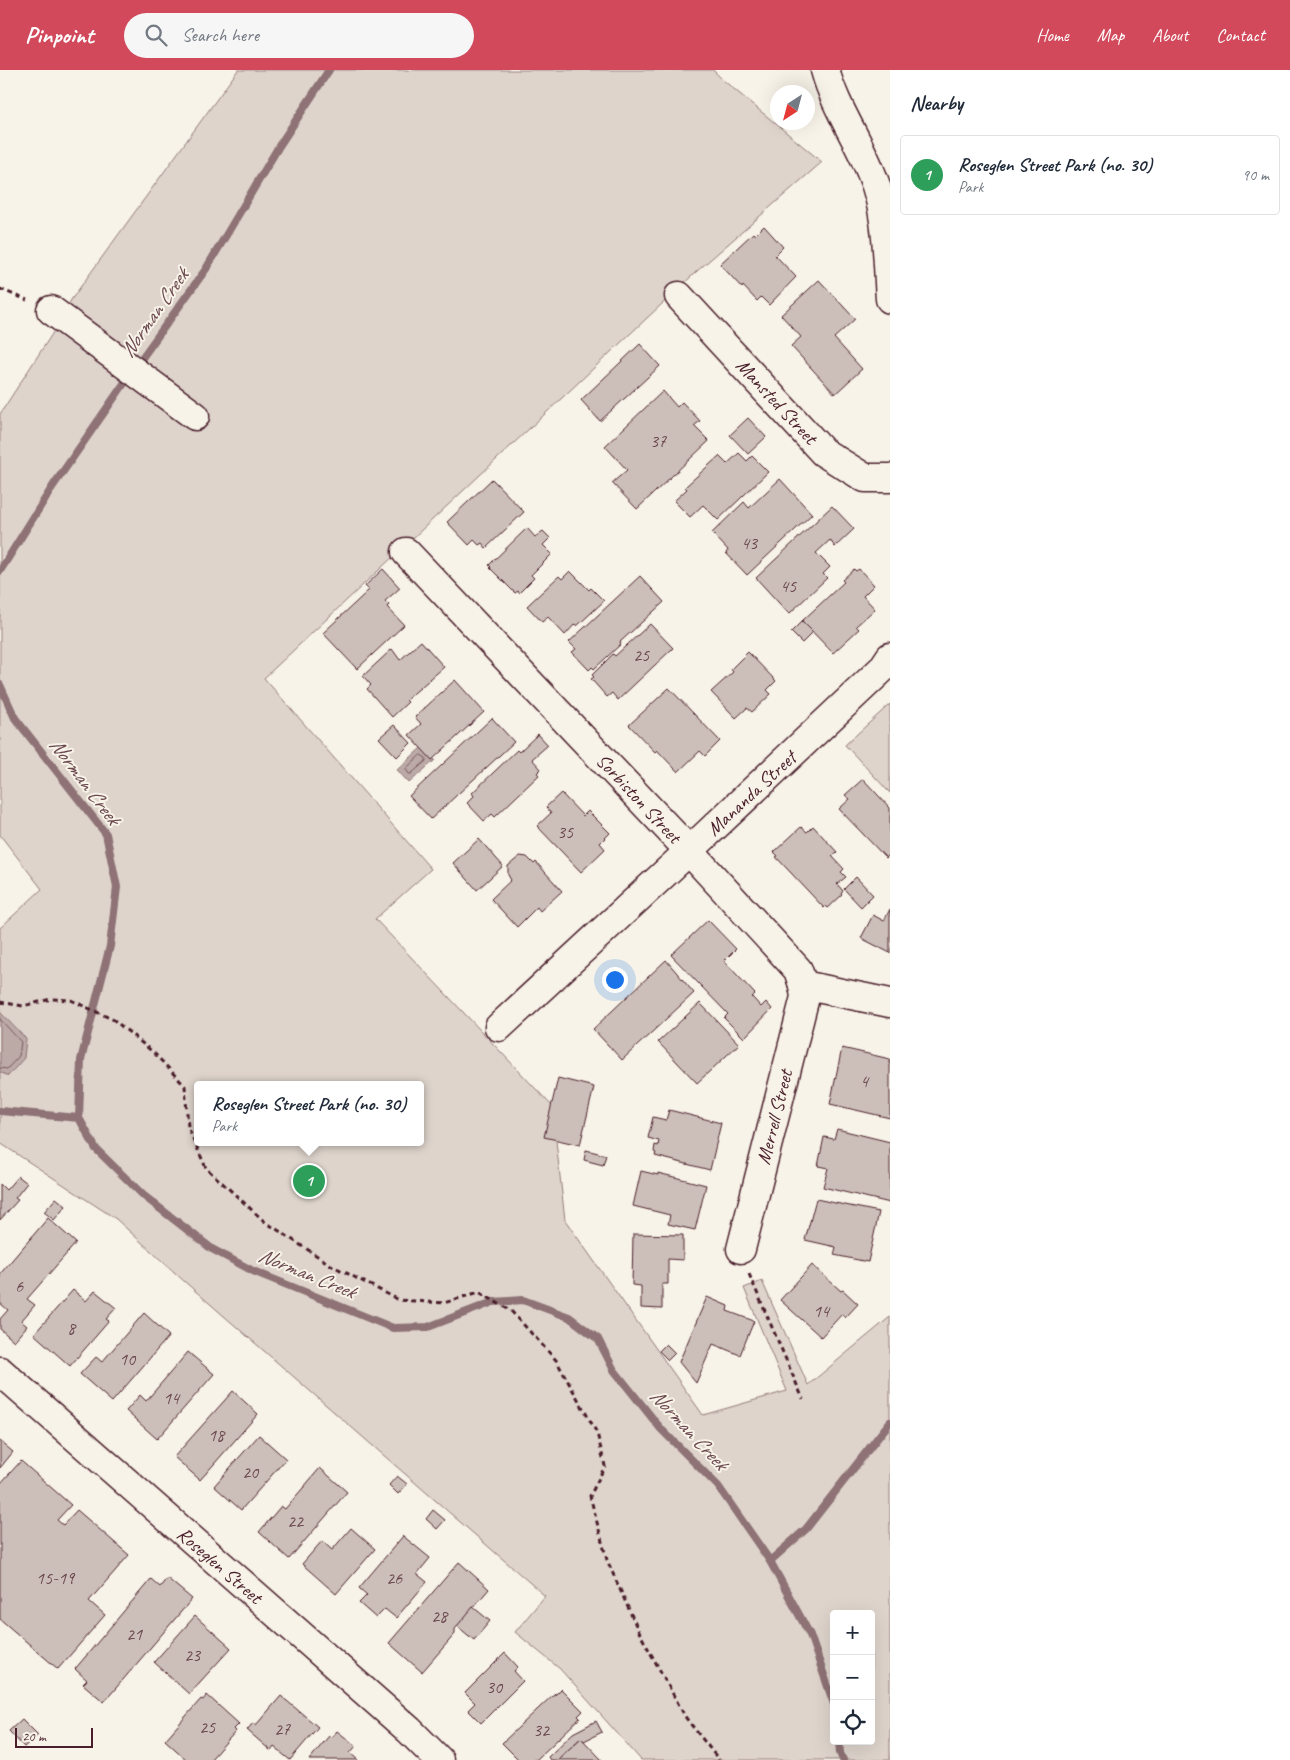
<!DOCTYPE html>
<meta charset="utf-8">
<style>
:root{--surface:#fff;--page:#f6f6f7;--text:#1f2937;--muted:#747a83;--line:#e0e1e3;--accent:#d1495b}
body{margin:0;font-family:Caveat,sans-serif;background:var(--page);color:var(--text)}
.controls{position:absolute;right:15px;bottom:15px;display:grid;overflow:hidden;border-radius:5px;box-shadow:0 5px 20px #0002}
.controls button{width:45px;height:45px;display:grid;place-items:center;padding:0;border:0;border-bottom:1px solid var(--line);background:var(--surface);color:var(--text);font:25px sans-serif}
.compass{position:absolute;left:770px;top:15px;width:45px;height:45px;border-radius:50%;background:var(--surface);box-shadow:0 5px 20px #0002;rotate:216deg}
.scale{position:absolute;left:15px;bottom:12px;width:78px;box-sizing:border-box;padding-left:5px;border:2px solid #4a1f2b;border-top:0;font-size:14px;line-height:18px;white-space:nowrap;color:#4a1f2b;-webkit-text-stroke:4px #f7f3e8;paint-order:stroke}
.you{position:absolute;left:614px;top:909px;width:18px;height:18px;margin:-12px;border:4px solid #fff;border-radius:50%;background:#1a73e8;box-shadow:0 0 0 8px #1a73e833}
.badge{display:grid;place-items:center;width:32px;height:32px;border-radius:50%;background:var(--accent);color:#fff;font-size:16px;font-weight:700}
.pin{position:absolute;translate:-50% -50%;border:2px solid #fff;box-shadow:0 1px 5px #0006}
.popup{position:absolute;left:194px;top:1011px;width:230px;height:65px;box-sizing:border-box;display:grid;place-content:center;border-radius:5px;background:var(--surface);filter:drop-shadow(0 1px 4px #0005);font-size:16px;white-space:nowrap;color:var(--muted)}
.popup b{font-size:19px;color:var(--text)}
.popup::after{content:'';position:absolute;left:50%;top:100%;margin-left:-10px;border:10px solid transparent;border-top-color:var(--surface)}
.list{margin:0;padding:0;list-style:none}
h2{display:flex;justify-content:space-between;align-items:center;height:65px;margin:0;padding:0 20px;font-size:21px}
h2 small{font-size:16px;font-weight:400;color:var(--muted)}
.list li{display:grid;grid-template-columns:32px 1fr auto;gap:15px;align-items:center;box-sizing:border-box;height:80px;margin:0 10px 10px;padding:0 10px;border:1px solid var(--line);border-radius:5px}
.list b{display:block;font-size:19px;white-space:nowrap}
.list p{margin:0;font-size:16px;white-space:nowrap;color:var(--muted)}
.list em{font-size:16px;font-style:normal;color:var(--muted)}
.icon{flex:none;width:28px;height:28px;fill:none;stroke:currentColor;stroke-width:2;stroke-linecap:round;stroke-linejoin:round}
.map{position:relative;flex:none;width:890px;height:1690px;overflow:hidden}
header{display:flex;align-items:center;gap:30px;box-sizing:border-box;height:70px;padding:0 25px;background:var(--accent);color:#fff}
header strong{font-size:24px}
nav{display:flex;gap:28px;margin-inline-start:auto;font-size:18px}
.search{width:350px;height:45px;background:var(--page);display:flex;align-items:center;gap:12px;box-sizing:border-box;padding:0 18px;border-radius:28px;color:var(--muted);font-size:19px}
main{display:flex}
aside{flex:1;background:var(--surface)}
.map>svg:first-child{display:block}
.green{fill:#ded4cc;stroke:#947a7c;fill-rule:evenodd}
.water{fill:#bcaaa7;stroke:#8e7275}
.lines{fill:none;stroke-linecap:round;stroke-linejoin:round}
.shore{stroke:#78575d;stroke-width:1}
.stream{stroke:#8e7275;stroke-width:8}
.building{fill:#ccbfb9;stroke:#4a1f2b}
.minor-casing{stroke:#4a1f2b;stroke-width:31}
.path{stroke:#4a1f2b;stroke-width:3;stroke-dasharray:5 4;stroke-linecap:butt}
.minor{stroke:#f7f3e8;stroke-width:28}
.labels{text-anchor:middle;stroke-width:4;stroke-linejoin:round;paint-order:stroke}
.number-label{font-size:18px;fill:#6a474e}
.street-label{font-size:20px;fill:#4a1f2b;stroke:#f7f3e8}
.water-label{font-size:21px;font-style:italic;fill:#6c4950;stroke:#f7f3e8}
</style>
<header>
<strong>Pinpoint</strong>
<div class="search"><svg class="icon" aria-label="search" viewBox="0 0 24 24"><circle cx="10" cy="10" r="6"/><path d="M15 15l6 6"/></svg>Search here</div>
<nav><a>Home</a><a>Map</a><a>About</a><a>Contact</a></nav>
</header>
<main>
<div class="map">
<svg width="890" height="1690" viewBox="0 0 890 1690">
<rect width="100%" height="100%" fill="#f7f3e8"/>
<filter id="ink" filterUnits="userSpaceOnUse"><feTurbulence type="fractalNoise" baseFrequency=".02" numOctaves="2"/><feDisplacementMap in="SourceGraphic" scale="10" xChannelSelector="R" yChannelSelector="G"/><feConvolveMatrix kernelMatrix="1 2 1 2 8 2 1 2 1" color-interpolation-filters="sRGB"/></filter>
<g filter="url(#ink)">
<!-- green -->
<g class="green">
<path d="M238 0H408L410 1 411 0H713L723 10 822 92 696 202 264 608 431 799 375 849 552 1036 565 1150 703 1345 787 1321 744 1218 762 1211 808 1315 890 1247V1690H641L560 1599 515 1562 545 1526 185 1212 116 1149 0 1073V858L42 819 0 765V344L52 264 71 230ZM198 1015H420V1072H198ZM834 1544H871V1671H834Z"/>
<polygon points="890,634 890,723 845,675"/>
</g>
<!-- water -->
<g class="water">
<polygon points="422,677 435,690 409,713 397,700"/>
<polygon points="0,942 26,969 24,988 8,1006 0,1002"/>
</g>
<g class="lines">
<!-- shore -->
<g class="shore">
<polygon points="421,685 426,688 426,691 411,704 409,704 406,699"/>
<polyline points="0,949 21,972 19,986 7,999 0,998"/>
</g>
<!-- stream -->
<g class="stream">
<polyline points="0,501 53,416 139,292 206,199 279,76 329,0"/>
<polyline points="0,615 15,648 106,764 117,817 110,876 81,990 79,1048 96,1079 144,1126 212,1179 253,1201 393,1258 428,1257 493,1232 523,1230 569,1247 598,1269 614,1300 661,1359 718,1416 770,1491 810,1565 834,1634"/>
<polyline points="0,1041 79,1048"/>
<polyline points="770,1491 806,1459 890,1352"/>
<polyline points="839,1671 840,1683 843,1690"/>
</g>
</g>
<!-- building -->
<g class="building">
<polygon points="764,156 783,177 775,185 796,207 769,235 761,227 757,231 743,216 742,218 720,194 753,163 755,165"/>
<polygon points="819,210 855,249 834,268 862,299 835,324 791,276 801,267 781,245"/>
<polygon points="640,274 660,296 600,351 581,330"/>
<polygon points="663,321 677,337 682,332 700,351 694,356 709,371 637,439 612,413 627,400 605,376"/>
<polygon points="748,348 766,367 748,384 730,365"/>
<polygon points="739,383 747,391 752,386 768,402 718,450 703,435 690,447 674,431 687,419 685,417 719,386 727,394"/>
<polygon points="492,409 524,442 486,478 482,473 479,475 474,470 469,475 447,452"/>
<polygon points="780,409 812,444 747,505 726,483 728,480 712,463 744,432 749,438"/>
<polygon points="832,436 854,459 835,477 830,470 816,483 830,497 823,504 827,508 789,544 756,508"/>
<polygon points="527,458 535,467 543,461 550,468 543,475 552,484 531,505 534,508 519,523 518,521 515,523 490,498 491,497 489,495"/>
<polygon points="383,499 400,518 385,531 389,535 387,537 404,555 357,599 323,563 369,520 365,516"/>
<polygon points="854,499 856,501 859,499 874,515 863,526 875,539 856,556 859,559 833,583 802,551 844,512 842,510"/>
<polygon points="570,501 589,520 591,518 604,531 577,556 575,554 565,565 548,547 542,552 527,536 559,506 562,509"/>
<polygon points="640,506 664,532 620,572 621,574 594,599 592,597 589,600 572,582 576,579 569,572"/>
<polygon points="802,551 813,562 802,573 791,562"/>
<polygon points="650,554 673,578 618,630 612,623 607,627 591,609 594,607 592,605 613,584 615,586"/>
<polygon points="421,571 444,597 406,630 408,632 392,647 367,619 371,615 363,606 392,579 400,590"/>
<polygon points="748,582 776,611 767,620 771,624 752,642 747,638 736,648 711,622 733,602 731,599"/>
<polygon points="455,610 484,642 432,690 409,665 421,654 415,647"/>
<polygon points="669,618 720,671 705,686 700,681 678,702 657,680 655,682 629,655"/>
<polygon points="492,648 514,672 431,749 409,726"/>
<polygon points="394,655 411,673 397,687 379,668"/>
<polygon points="538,664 548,675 532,689 541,699 537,703 539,705 495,747 492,744 484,751 467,733 474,726 472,723 517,680 519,682"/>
<polygon points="863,709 890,738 890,784 886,788 839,739 850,729 845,725"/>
<polygon points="561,723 583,746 588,741 610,763 600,773 605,779 581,802 537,756 551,743 546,737"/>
<polygon points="813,756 837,782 832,786 844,799 841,802 846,807 837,814 843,821 841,824 842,825 828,838 826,836 824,838 776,787 778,786 774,782 801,757 807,762"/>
<polygon points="479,769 503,796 477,820 453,793"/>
<polygon points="520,786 527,787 534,794 536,792 562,821 540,841 537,837 517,857 491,829 511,810 508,805 508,796"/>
<polygon points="856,807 873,825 861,837 844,819"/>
<polygon points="890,839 890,883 861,868 873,845 884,851"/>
<polygon points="708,850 736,879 724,891 755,924 752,927 761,937 766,932 772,939 744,968 724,948 728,944 671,885"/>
<polygon points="666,890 694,923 622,990 593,959"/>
<polygon points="700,933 739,974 697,1013 658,972"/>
<polygon points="842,978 890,989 890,1048 830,1034"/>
<polygon points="558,1008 594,1017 580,1075 544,1067"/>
<polygon points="669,1040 721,1053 710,1100 655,1086 656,1083 654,1082 655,1075 658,1076 659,1071 648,1068 653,1047 666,1050"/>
<polygon points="837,1059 890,1072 890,1133 823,1117 828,1098 818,1096 824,1067 834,1069"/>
<polygon points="586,1080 606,1085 603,1095 584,1090"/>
<polygon points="641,1101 658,1105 658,1103 706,1115 695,1160 668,1154 670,1145 633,1136"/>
<polygon points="18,1106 27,1113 15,1128 18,1130 0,1150 0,1114 6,1120"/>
<polygon points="56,1128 66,1136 54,1150 44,1142"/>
<polygon points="816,1129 879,1142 868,1192 834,1185 836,1177 805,1170"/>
<polygon points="48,1148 76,1173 27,1229 35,1235 21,1251 27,1256 14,1271 0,1259 0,1249 8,1240 0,1233 0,1204"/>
<polygon points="633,1164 683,1165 683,1190 668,1189 668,1214 662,1214 662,1239 641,1238 641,1216 632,1215"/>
<polygon points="812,1195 841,1221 843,1220 858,1234 845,1248 842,1244 821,1267 780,1230"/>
<polygon points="73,1220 86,1231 95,1221 116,1238 106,1249 109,1251 70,1296 34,1264"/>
<polygon points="707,1227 728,1236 727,1241 754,1251 740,1285 713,1274 696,1313 679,1292"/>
<polygon points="144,1243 169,1266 112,1332 80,1304 96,1287 102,1292"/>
<polygon points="666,1274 675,1283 668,1290 659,1281"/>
<polygon points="188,1282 214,1304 157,1369 126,1341 140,1325 146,1331"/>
<polygon points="233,1321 258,1344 200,1410 174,1387"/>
<polygon points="259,1365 286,1389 241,1440 214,1416"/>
<polygon points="0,1371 13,1382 0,1398"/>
<polygon points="21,1391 71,1435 57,1450 63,1455 77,1440 129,1485 89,1531 105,1545 58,1599 0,1549 0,1414"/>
<polygon points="320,1398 347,1422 289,1489 259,1462 281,1436 285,1439"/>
<polygon points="397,1406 407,1414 398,1424 389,1415"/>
<polygon points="433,1440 445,1450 437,1459 426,1449"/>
<polygon points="351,1458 375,1479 336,1524 302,1494 322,1471 332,1480"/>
<polygon points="403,1466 430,1488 417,1504 427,1512 396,1548 385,1539 376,1548 359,1533 367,1525 359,1518"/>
<polygon points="459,1492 489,1519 455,1559 455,1564 422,1602 389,1573"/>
<polygon points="167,1508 192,1529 104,1632 83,1614 87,1610 75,1599 151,1509 160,1517"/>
<polygon points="473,1537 490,1551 474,1570 457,1556"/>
<polygon points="195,1546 231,1578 189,1624 154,1592"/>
<polygon points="505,1583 518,1597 514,1601 523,1611 481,1653 468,1640 475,1633 465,1623"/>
<polygon points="561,1619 583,1641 578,1646 580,1648 536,1690 519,1690 502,1673 555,1623 555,1625"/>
<polygon points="207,1625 239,1654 234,1659 236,1661 210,1690 187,1690 165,1670 201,1629 203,1630"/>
<polygon points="281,1626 318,1657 290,1690 274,1677 271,1681 247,1660 253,1653 256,1655"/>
<polygon points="22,1649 38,1665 24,1677 9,1661"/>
<polygon points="596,1651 602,1662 584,1671 581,1668 557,1690 550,1690 548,1687 573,1663"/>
<polygon points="337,1661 356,1676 350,1683 358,1690 309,1690 329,1666 332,1667"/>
<polygon points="581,1668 602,1690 557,1690"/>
</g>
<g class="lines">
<!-- minor casing -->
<g class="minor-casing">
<g id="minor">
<path d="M825 0C835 37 858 69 872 105 888 144 887 187 890 229"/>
<polyline points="679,226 823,382 865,408 890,408"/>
<polyline points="51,240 195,346"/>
<polyline points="406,482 680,771 798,900 803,915 890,933"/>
<polyline points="499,957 689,781 882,599 890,587"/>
<polyline points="741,1179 805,927 803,915"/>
<polyline points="0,1301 409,1660 439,1690"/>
</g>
</g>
<!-- path -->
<g class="path">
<polyline points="0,219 27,230"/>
<polyline points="0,932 23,936 51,929 71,930 114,950 154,983 185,1016 188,1057 206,1098 264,1151 331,1195 399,1230 444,1233 479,1222 511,1241 556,1290 597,1363 605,1396 590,1426 607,1490 638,1560 686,1648 719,1690"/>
<polyline points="749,1204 803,1329"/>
</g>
<!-- minor -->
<use href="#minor" class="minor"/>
</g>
</g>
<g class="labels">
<!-- number labels -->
<g class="number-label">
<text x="658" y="377">37</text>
<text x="749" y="479">43</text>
<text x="788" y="522">45</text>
<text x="641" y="591">25</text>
<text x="565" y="768">35</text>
<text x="864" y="1017">4</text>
<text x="19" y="1222">6</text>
<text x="821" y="1247">14</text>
<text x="71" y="1264">8</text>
<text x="127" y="1295">10</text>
<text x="171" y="1334">14</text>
<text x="216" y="1371">18</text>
<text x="250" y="1408">20</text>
<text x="295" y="1457">22</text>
<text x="55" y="1514">15-19</text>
<text x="394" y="1514">26</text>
<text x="439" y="1552">28</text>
<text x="134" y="1570">21</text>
<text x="192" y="1591">23</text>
<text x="494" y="1623">30</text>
<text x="207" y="1663">25</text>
<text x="282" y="1665">27</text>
<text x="541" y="1666">32</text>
</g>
<!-- street labels -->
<g class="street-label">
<text transform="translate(777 331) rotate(47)" y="7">Mansted Street</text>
<text transform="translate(751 723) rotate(-43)" y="7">Mananda Street</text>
<text transform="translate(639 728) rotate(47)" y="7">Sorbiston Street</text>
<text transform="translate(774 1047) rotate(-76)" y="7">Merrell Street</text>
<text transform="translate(220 1495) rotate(41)" y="7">Roseglen Street</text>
</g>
<!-- water labels -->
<g class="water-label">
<text transform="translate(154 243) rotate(-55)" y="7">Norman Creek</text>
<text transform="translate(85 711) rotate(53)" y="7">Norman Creek</text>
<text transform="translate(307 1203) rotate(22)" y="7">Norman Creek</text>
<text transform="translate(689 1359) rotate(47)" y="7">Norman Creek</text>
</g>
</g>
</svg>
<div class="controls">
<button>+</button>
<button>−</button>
<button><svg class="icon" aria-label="locate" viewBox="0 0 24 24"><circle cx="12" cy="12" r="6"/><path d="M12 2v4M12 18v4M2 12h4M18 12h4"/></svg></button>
</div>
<svg class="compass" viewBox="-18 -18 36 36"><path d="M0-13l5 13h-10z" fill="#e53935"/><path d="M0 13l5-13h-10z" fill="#747a83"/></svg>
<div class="scale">20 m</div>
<div class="you"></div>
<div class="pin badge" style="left:309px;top:1111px;background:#2e9e5b">1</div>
<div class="popup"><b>Roseglen Street Park (no. 30)</b>Park</div>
</div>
<aside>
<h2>Nearby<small></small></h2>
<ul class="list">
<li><span class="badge" style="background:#2e9e5b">1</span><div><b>Roseglen Street Park (no. 30)</b><p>Park</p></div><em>90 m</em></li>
</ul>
</aside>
</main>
